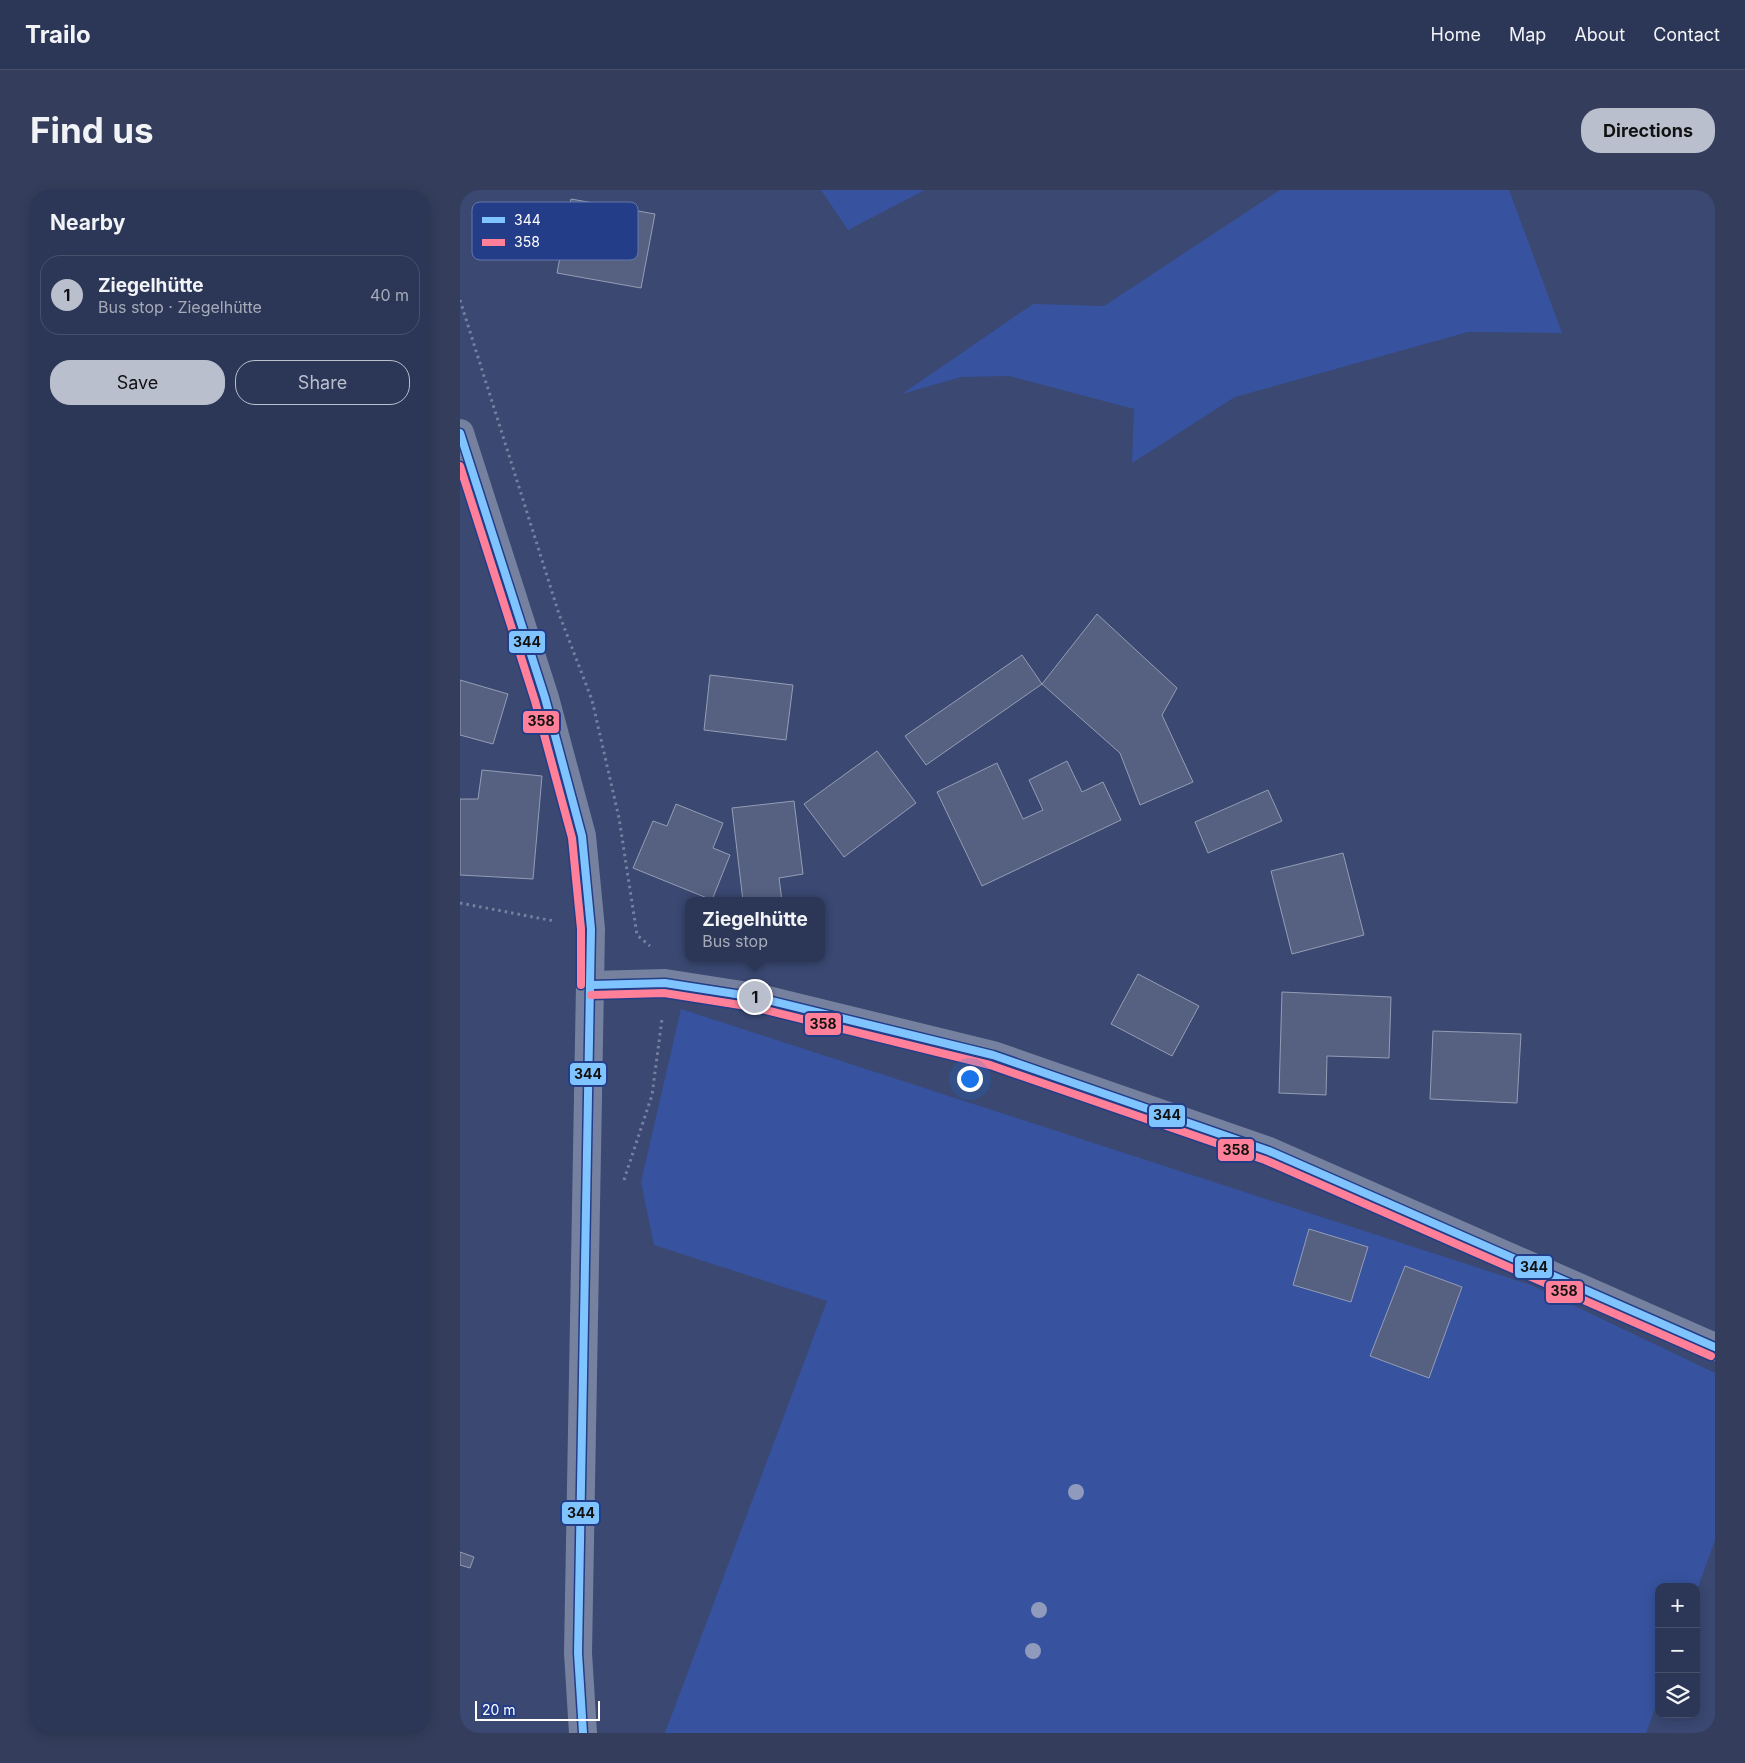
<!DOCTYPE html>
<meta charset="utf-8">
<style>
:root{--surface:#2c3656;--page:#343e5c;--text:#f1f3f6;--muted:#a6abb9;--line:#48506c;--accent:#babfce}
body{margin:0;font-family:Inter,sans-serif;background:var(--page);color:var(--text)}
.controls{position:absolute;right:15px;bottom:15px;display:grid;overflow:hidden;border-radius:10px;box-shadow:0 2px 12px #0003}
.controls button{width:45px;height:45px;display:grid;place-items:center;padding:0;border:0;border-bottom:1px solid var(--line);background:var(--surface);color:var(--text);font:25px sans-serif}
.scale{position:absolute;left:15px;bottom:12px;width:125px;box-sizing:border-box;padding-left:5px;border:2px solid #fff;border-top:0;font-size:14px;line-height:18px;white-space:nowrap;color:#fff;-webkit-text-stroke:4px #233d89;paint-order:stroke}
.you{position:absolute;left:509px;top:888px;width:18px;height:18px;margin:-12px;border:4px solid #fff;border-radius:50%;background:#1a73e8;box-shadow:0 0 0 8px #1a73e833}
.badge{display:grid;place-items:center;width:32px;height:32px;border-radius:50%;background:var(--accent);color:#111;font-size:16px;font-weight:700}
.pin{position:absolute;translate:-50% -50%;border:2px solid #fff;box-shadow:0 1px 5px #0006}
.popup{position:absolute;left:225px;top:707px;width:140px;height:65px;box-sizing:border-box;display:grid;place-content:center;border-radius:10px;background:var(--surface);filter:drop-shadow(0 1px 4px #0005);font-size:16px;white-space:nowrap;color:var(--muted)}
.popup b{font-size:19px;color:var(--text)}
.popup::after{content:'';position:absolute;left:50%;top:100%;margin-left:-10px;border:10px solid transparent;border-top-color:var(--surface)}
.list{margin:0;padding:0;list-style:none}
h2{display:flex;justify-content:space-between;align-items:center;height:65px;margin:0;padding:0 20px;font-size:21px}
h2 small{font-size:16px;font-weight:400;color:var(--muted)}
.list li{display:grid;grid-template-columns:32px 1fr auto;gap:15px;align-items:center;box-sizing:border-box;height:80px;margin:0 10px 10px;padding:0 10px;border:1px solid var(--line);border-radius:20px}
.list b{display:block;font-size:19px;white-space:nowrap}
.list p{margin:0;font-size:16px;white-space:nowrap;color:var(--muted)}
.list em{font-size:16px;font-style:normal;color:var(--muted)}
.actions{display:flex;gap:10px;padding:15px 20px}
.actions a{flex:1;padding:11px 0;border:1px solid var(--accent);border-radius:20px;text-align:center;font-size:18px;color:var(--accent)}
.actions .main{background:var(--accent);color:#111}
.icon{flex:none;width:28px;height:28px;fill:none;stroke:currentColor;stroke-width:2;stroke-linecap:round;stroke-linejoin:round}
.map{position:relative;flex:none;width:1255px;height:1543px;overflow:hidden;border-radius:20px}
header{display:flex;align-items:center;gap:30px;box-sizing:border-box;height:70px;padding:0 25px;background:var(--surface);border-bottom:1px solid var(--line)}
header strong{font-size:24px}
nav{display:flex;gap:28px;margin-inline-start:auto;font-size:18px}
.intro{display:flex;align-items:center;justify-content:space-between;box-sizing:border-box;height:120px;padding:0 30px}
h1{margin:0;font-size:35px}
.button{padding:12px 22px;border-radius:20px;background:var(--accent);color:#111;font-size:18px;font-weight:700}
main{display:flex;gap:30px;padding:0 30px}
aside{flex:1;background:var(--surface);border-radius:20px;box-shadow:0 2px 12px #0003}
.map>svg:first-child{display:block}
.green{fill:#37539f}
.building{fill:#566182;stroke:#959db5}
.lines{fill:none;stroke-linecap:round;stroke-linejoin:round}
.path{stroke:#76819f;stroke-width:3;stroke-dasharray:2.5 4;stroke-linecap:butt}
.minor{stroke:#76819f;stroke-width:28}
.tertiary{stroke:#76819f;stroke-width:28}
.bus-1-casing{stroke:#233d89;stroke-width:11}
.bus-2-casing{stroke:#233d89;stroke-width:11}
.bus-1{stroke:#80c4ff;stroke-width:8}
.bus-2{stroke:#ff8098;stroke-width:8}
.tree{fill:#8f9abc}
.key{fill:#233d89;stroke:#6577ac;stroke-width:1}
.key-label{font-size:14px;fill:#fff}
.line-badge{stroke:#233d89;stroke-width:2}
.pale-badge-label{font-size:14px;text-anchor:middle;font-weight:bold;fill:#111}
</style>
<header>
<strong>Trailo</strong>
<nav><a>Home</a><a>Map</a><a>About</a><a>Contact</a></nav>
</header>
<div class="intro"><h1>Find us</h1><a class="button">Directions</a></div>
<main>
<aside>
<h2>Nearby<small></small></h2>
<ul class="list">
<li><span class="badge">1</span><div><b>Ziegelhütte</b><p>Bus stop · Ziegelhütte</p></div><em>40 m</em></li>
</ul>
<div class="actions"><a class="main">Save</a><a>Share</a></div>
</aside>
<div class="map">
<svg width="1255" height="1543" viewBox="0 0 1255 1543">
<rect width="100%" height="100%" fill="#3a4872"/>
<!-- green -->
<g class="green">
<polygon points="361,0 465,0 388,40"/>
<polygon points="820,0 1049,0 1102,143 1008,142 775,207 672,273 674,219 549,186 501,187 442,204 573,114 644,116"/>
<polygon points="221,819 1071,1095 1255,1183 1255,1350 1236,1403 1236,1397 1199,1397 1199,1508 1186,1543 205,1543 367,1111 194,1055 181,992"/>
</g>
<!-- building -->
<g class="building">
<polygon points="111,9 195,24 181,98 97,83"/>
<polygon points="637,424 717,498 702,525 733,592 680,615 660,563 582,494"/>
<polygon points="562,465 582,494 466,575 445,546"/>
<polygon points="250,485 333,495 326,550 244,540"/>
<polygon points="0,490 48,504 33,554 0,545"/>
<polygon points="417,561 456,613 384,667 344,614"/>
<polygon points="607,571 622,602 643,592 661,630 522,696 477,602 537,573 563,629 583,620 569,590"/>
<polygon points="22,580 82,586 73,689 0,685 0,609 18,609"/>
<polygon points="808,600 822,631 748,663 735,632"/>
<polygon points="334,611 343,684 319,688 322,711 283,711 272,618"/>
<polygon points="216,614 263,633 253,658 270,665 252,710 173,678 193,631 207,636"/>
<polygon points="883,663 904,745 832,764 811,681"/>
<polygon points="678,784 739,816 712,866 651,834"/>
<polygon points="822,802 931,807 929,868 867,866 866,905 819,903"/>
<polygon points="973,841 1061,844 1057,913 970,909"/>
<polygon points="849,1039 908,1057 891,1112 833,1095"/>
<polygon points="945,1076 1002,1097 969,1188 910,1166"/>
<polygon points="0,1362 14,1367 10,1378 0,1375"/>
</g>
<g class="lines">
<!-- path -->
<g class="path">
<polyline points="0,110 99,424 132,510 159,628 177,745 190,756"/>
<polyline points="0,713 94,731"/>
<polyline points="164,990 192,905 202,829"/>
</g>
<!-- minor -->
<polyline class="minor" points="131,795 205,793 295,807 533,865 809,961 1255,1157"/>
<!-- tertiary -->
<polyline class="tertiary" points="0,243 85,508 122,646 131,739 118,1463 123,1543"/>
<!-- bus-1 casing -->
<g class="bus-1-casing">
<g id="bus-1">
<polyline points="0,243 85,508 122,646 131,739 118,1463 123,1543"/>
<polyline points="131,795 205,793 295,807 533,865 809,961 1255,1157"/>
</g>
</g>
<!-- bus-2 casing -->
<g class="bus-2-casing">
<g id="bus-2">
<polyline points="0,276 75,511 112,648 121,739 121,795"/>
<polyline points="131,805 204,803 293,817 530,875 805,970 1251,1166"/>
</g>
</g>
<!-- bus-1 -->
<use href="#bus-1" class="bus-1"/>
<!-- bus-2 -->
<use href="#bus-2" class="bus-2"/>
</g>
<!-- trees -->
<g class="tree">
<circle cx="616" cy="1302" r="8"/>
<circle cx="579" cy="1420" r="8"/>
<circle cx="573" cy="1461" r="8"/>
</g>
<!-- legend -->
<rect x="12" y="12" width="166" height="58" rx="8" class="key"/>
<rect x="22" y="27" width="23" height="6" fill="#80c4ff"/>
<rect x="22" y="49" width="23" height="7" fill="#ff8098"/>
<g class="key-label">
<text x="54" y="35">344</text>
<text x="54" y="57">358</text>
</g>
<g class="line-badge">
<rect x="48" y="440" width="38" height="24" rx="5" fill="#80c4ff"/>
<rect x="62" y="520" width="38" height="24" rx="5" fill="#ff8098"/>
<rect x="344" y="822" width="38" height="24" rx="5" fill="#ff8098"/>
<rect x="109" y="872" width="38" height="24" rx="5" fill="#80c4ff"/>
<rect x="688" y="914" width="38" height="24" rx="5" fill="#80c4ff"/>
<rect x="757" y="948" width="38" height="24" rx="5" fill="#ff8098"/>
<rect x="1054" y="1065" width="39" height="24" rx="5" fill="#80c4ff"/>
<rect x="1085" y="1090" width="39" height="24" rx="5" fill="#ff8098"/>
<rect x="101" y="1311" width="39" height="24" rx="5" fill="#80c4ff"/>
</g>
<g class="pale-badge-label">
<text x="67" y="457">344</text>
<text x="81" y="536">358</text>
<text x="363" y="839">358</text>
<text x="128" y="889">344</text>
<text x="707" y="930">344</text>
<text x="776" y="965">358</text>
<text x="1074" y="1082">344</text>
<text x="1104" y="1106">358</text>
<text x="121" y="1328">344</text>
</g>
</svg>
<div class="controls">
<button>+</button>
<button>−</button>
<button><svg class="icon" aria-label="layers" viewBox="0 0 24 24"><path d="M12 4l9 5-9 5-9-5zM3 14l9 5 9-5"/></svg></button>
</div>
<div class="scale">20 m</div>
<div class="you"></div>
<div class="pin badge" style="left:295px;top:807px">1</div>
<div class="popup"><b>Ziegelhütte</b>Bus stop</div>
</div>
</main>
